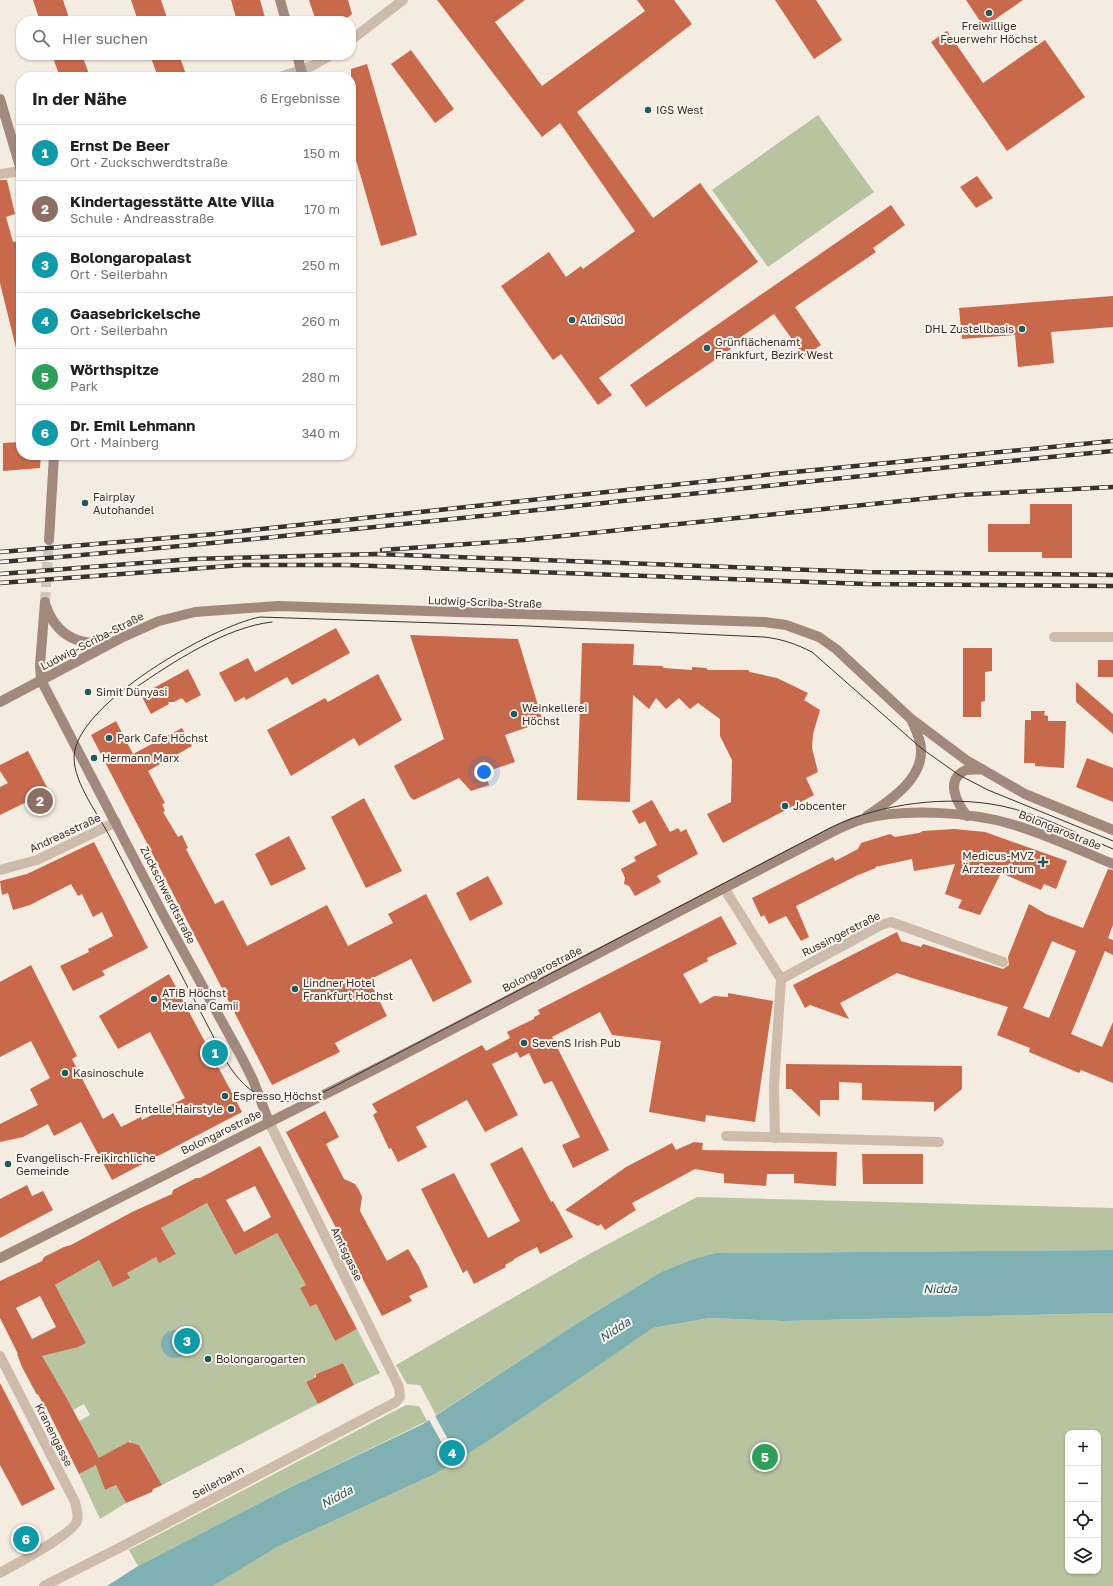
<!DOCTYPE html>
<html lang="de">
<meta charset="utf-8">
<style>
:root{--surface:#fff;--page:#f6f6f6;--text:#202124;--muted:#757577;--line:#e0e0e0;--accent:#ea580c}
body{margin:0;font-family:"Golos Text",sans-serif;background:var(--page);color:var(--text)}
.controls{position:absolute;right:12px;bottom:12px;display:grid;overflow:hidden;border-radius:8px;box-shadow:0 1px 3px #0004}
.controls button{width:36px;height:36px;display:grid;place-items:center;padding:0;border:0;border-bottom:1px solid var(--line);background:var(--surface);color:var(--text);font:20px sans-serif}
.you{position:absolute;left:484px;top:772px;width:14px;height:14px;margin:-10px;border:3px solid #fff;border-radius:50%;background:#1a73e8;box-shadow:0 0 0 6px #1a73e833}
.badge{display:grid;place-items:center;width:26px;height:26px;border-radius:50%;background:var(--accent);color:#fff;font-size:13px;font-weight:700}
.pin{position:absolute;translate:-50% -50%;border:2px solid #fff;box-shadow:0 1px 4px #0006}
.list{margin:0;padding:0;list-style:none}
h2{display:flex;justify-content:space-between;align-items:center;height:52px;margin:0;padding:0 16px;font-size:17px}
h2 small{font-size:13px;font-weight:400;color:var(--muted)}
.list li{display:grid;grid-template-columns:26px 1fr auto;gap:12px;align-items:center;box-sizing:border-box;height:56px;padding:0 16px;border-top:1px solid var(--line)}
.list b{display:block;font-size:15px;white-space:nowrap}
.list p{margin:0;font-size:13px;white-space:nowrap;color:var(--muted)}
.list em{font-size:13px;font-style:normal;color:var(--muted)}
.icon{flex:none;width:22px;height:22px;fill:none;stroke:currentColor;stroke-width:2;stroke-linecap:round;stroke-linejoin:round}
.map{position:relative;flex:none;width:1113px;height:1586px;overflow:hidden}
.search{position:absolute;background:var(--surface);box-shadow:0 1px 3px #0004;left:16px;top:16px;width:340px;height:44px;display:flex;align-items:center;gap:10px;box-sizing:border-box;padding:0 14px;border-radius:16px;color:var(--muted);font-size:15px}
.panel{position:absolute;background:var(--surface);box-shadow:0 1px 3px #0004;left:16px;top:72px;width:340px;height:388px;border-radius:16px}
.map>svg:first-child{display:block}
.green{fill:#b8c4a0;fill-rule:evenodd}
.water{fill:#7fb0b2}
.pier{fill:#f4ebe1}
.building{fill:#c8694b;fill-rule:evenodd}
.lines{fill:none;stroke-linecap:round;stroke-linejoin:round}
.secondary-tunnel{stroke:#cfc6bd;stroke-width:10;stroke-dasharray:10 5;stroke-linecap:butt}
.street{stroke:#cdbbac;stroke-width:10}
.secondary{stroke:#a18a7d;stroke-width:10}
.tram{stroke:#3b302b;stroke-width:1}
.rail-casing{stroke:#3b302b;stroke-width:4.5}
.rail{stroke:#fbf5ee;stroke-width:3;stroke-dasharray:9;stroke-linecap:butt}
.poi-dot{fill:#1f5a5e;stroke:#fbf5ee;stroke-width:1.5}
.labels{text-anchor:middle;stroke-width:4;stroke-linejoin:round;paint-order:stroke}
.poi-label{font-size:11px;fill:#3b302b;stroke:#fbf5ee;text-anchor:start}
.street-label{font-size:11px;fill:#3b302b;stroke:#fbf5ee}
.water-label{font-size:12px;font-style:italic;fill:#1f5a5e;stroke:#fbf5ee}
</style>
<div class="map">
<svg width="1113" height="1586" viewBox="0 0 1113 1586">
<rect width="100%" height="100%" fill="#f4ebe1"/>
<!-- green -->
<g class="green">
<polygon points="818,115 874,192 768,267 712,190"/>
<polygon points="697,1197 1113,1208 1113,1250 715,1253 693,1259 661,1272 579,1322 436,1415 420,1385 407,1384 396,1365 591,1253"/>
<polygon points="207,1203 235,1255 277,1233 306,1285 300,1288 310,1307 316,1304 335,1341 357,1329 380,1373 354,1385 343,1363 316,1374 314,1378 306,1382 318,1404 162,1485 140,1446 137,1444 133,1446 130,1441 119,1447 100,1474 105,1490 116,1485 126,1503 100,1519 79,1474 101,1462 79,1421 90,1415 84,1404 73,1410 42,1356 86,1343 55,1285 99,1260 114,1287 127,1273 156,1257 159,1262 176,1254 161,1228"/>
<path d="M1113 1313V1586H213L279 1546 435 1474 653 1328 710 1318 784 1321ZM1068 1433H1098V1571H1068Z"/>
<polygon points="406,1405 419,1406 427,1421 291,1487 138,1566 129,1550"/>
</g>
<!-- water -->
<g class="water">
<polygon points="1113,1250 1113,1313 784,1321 710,1318 653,1328 488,1441 435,1474 279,1546 213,1586 107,1586 138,1566 291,1487 423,1424 579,1322 661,1272 693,1259 715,1253"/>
<circle cx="175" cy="1344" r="14"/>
</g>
<!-- pier -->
<polygon class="pier" points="434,1414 460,1461 454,1465 428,1418"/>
<!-- building -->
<g class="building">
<polygon points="33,0 63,0 70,21 40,21"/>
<polygon points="131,0 161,0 168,21 138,21"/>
<polygon points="231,0 260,0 266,21 237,21"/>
<polygon points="309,0 348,0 352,14 343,21 316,21"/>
<polygon points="437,0 525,0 495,22 542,86 645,11 637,0 674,0 692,24 577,112 653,218 700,183 758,262 599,378 612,395 598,405 561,354 553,360 501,286 549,252 566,277 581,266 583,269 635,231 560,123 542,137"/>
<polygon points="775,0 816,0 842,40 814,59"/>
<polygon points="966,0 1023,0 984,27"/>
<polygon points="947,31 983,83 1045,40 1085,97 1007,151 931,42"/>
<polygon points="411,50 454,109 435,123 391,64"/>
<polygon points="52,55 82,55 90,77 60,77"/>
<polygon points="150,55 179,55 187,77 158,77"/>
<polygon points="367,64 417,235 381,246 351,143 351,69"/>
<polygon points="977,176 993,198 976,208 960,187"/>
<polygon points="0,180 7,180 15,214 6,217 13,242 19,241 21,249 21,347 16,348 0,283"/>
<polygon points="891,205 905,225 873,248 876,252 795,307 821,345 804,356 774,314 728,346 731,349 646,407 630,385"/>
<polygon points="1113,296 1113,327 1051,332 1054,363 1018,367 1015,335 962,339 959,308"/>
<polygon points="21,442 21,455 41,455 40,468 3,471 3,443"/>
<polygon points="1030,504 1072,504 1072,558 1042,558 1042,552 988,552 988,524 1030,524"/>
<polygon points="336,628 350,653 292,685 287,677 246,700 244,697 235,702 219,673 248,658 255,672"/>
<polygon points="410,635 518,639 543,722 505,735 515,762 485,772 489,785 471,791 459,778 414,800 410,797 394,766 444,739"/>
<polygon points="582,643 634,644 633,665 662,666 664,668 692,670 692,667 706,668 708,670 748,670 750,672 777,678 808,693 804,700 820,710 813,734 812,748 818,772 806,778 814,795 723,843 707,814 731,802 732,760 720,736 720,719 698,703 690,709 679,698 666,709 656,698 649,709 633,695 630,802 577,800"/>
<polygon points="963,648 992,648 992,671 985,672 985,701 981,702 981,717 963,717"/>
<rect x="1098" y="660" width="15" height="17"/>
<polygon points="188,669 201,695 186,703 182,698 174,702 168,702 169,704 151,714 141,695"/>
<polygon points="378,674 402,720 359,746 354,738 291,776 267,730 325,698 328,702"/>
<polygon points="1076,682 1113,714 1113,734 1076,702"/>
<polygon points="1031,711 1045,711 1044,715 1048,716 1048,721 1066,721 1064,768 1035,766 1035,763 1024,763 1025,720 1031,720"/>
<polygon points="116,721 133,754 182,728 192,746 148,771 165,803 162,804 165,811 163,812 178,837 182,835 188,848 186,849 215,904 223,900 247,946 327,905 348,946 393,923 388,914 426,894 472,982 433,1002 411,959 369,980 387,1016 335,1043 340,1052 272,1085 91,735"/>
<polygon points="28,751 49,791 0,815 0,787 8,783 0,771 0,765"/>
<polygon points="1087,758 1113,768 1113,802 1076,787"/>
<polygon points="364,798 402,871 366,888 331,817"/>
<polygon points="652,800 670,832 678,828 681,832 686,829 698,854 657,876 661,882 635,896 629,886 624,884 625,878 621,869 636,861 634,857 657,845 645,821 639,824 632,811"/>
<polygon points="954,829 985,832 1067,861 1056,889 1044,884 1041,890 1001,873 980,915 958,908 962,900 945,894 955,864 914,871 912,859 875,867 876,868 858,875 796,906 809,937 801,941 786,916 769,924 764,915 761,917 752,898 833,857 835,861 858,849 861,843 890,834 895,837 919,833 923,831"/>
<polygon points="289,836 306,869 271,886 255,854"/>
<polygon points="94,842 148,948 102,971 105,975 73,991 60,966 89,952 88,949 113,936 102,912 93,917 82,894 78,896 71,884 30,905 13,910 8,893 2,895 0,881 27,874"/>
<path d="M1108 869 1113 870V925L1108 938 1113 940V955L1105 951 1071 1034 1102 1047 1113 1022V1083L1081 1070 1079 1073 1029 1052 1030 1048 997 1035 1008 1007 912 978 897 973 840 1003 849 1019 810 1005 805 1008 793 985 897 932 901 941 921 947 923 944 1003 969 1009 965 1008 957 1029 904 1046 914 1083 928ZM1052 941 1076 951 1049 1018 1023 1008Z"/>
<polygon points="488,876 503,904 470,921 456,893"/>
<polygon points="721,916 737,944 707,958 708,961 683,974 700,1004 714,996 728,997 728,993 773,1001 755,1122 706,1115 705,1122 649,1112 661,1041 612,1035 600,1012 552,1037 609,1150 573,1168 562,1145 580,1137 552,1081 544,1084 529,1053 520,1058 517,1052 492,1064 518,1115 485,1132 467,1100 416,1127 427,1147 398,1162 391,1148 389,1149 376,1121 373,1115 377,1112 372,1104 482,1045 486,1051 510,1038 507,1032 534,1019 534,1017 540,1014 538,1010"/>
<polygon points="31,965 77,1056 72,1059 103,1119 113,1113 121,1127 141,1117 142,1120 185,1098 150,1032 118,1049 99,1016 169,974 242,1112 112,1180 81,1122 54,1136 48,1124 23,1137 0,1142 0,1124 38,1105 30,1089 50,1078 31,1041 0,1057 0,982"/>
<polygon points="786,1064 962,1066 962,1089 934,1112 934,1102 862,1100 862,1083 839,1082 839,1100 820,1100 820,1117 791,1089 786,1089"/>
<polygon points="325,1111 339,1137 326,1144 344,1179 355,1184 359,1190 362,1197 360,1211 387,1261 408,1249 419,1267 428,1287 409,1296 412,1301 382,1316 286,1132"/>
<polygon points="694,1142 703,1143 702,1150 837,1152 836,1186 794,1183 794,1174 767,1174 766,1186 724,1183 724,1174 695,1169 632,1203 636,1210 605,1230 601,1224 598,1226 565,1210 626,1167 672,1143 676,1150"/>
<path d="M260 1146 357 1329 335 1341 316 1304 310 1307 300 1288 306 1285 277 1233 235 1255 207 1203 161 1228 176 1254 159 1263 156 1257 127 1273 130 1278 113 1287 99 1260 55 1285 86 1343 78 1347 42 1356 66 1397 99 1458 128 1442 139 1445 162 1485 153 1489 152 1492 126 1503 116 1485 105 1490 96 1465 79 1474 46 1407 45 1408 38 1394 37 1395 22 1367 17 1354H18L0 1318V1281L42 1261 44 1257 64 1247 71 1245 132 1212 172 1194 173 1190 196 1178H200ZM255 1186 271 1217 244 1232 226 1200ZM40 1296 56 1327 32 1339 16 1308Z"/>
<polygon points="522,1147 551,1202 553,1201 573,1237 540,1254 537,1247 514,1259 514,1260 505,1265 506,1267 474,1284 467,1270 463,1273 421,1189 454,1173 488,1238 520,1221 490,1164"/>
<polygon points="862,1154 923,1154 923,1184 863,1184"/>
<polygon points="27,1185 32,1196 43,1191 53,1210 0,1238 0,1199"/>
<polygon points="343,1363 354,1385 318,1404 306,1382 316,1377 316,1374"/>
<polygon points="0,1383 55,1489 22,1506 0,1465"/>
</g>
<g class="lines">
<!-- secondary-tunnel -->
<polyline class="secondary-tunnel" points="45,602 49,540"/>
<!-- street -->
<g class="street">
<polyline points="351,40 403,0"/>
<polyline points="280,77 312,66 331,55"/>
<polyline points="0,174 21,171"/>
<polyline points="1054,637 1113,637"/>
<polyline points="0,870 37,860 116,822"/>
<polyline points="724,888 781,979 774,1086 775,1138"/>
<polyline points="781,979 881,925 891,922 1003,962"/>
<polyline points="726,1136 939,1142"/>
<path d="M0 1356 75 1502C76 1508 79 1515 77 1521 73 1534 14 1565 0 1573"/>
<polyline points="44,1586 121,1547 396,1402 400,1397 399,1387 269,1122"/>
</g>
<!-- secondary -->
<g class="secondary">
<polyline points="280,0 286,21"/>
<polyline points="297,55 303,77"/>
<polyline points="0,99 21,170"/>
<polyline points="49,540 54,455"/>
<polyline points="45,602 40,665 41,680 165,918 242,1058 253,1080 269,1122"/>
<path d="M46 606C56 635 80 648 110 641"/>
<polyline points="0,702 121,638 159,621 195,612 278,606 764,622 786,625 819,637 836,649 910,718 966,760 1025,794 1113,830"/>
<path d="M867 816C891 800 928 776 920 742 918 734 914 726 911 719"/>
<path d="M967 816C957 803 944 780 966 770 971 769 977 770 982 769"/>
<path d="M0 1258 389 1062 832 832C842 827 853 822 863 819 904 808 971 812 1011 824 1046 834 1079 850 1113 864"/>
</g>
<!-- tram -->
<g class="tram">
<path d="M135 688C173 662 226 627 272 622"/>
<path d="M1113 841 988 790 959 775 921 748 812 652C796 644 782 639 764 637L528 626 260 617C213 626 75 704 74 757 74 784 99 815 111 839 149 913 188 987 226 1061 249 1099 278 1111 320 1094L832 827C882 803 948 795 1002 806 1040 814 1077 834 1113 849"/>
</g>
<!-- rail casing -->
<g class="rail-casing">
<g id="rail">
<polyline points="382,550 523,540 960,495 1113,487"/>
<polyline points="0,552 215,534 784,473 1113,441"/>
<path d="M0 562C372 531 742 486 1113 451"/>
<polyline points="0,574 193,559 376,554 867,572 1113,575"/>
<polyline points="0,583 243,565 347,565 867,584 1113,586"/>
</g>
</g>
<!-- rail -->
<use href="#rail" class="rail"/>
</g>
<!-- markers -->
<g class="poi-dot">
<circle cx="989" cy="13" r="4"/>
<circle cx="648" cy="110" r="4"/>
<circle cx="572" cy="320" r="4"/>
<circle cx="1022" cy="329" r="4"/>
<circle cx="707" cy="348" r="4"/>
<circle cx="85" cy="503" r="4"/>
<circle cx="88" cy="692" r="4"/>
<circle cx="514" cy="714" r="4"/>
<circle cx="109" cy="738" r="4"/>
<circle cx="94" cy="758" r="4"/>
<circle cx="785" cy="806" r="4"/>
<path d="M1041 856h4v4h4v4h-4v4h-4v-4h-4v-4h4z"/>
<circle cx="295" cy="989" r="4"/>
<circle cx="154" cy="999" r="4"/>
<circle cx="524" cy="1043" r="4"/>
<circle cx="65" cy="1073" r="4"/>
<circle cx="225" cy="1096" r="4"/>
<circle cx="231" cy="1109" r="4"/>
<circle cx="8" cy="1164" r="4"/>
<circle cx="208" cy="1359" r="4"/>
</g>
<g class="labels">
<!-- poi labels -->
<g class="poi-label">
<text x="989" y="30" text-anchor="middle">Freiwillige<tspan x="989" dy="13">Feuerwehr Höchst</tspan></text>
<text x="656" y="114">IGS West</text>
<text x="580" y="324">Aldi Süd</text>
<text x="1014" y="333" text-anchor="end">DHL Zustellbasis</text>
<text x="715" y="346">Grünflächenamt<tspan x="715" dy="13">Frankfurt, Bezirk West</tspan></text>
<text x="93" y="501">Fairplay<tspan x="93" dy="13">Autohandel</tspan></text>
<text x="96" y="696">Simit Dünyasi</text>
<text x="522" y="712">Weinkellerei<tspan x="522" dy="13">Höchst</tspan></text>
<text x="117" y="742">Park Cafe Höchst</text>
<text x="102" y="762">Hermann Marx</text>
<text x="793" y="810">Jobcenter</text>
<text x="1034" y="860" text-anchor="end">Medicus-MVZ<tspan x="1034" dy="13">Ärztezentrum</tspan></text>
<text x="303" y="987">Lindner Hotel<tspan x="303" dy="13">Frankfurt Hochst</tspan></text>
<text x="162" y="997">ATiB Höchst<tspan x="162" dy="13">Mevlana Camii</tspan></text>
<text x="532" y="1047">SevenS Irish Pub</text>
<text x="73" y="1077">Kasinoschule</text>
<text x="233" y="1100">Espresso Höchst</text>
<text x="223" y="1113" text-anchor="end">Entelle Hairstyle</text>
<text x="16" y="1162">Evangelisch-Freikirchliche<tspan x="16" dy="13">Gemeinde</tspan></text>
<text x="216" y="1363">Bolongarogarten</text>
</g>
<!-- street labels -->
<g class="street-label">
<text transform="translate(485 602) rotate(2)" y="4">Ludwig-Scriba-Straße</text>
<text transform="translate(92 641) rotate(-27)" y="4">Ludwig-Scriba-Straße</text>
<text transform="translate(1060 830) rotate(22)" y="4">Bolongarostraße</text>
<text transform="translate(65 833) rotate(-25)" y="4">Andreasstraße</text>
<text transform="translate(168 895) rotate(63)" y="4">Zuckschwerdtstraße</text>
<text transform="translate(841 934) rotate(-27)" y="4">Russingerstraße</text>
<text transform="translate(542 969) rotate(-27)" y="4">Bolongarostraße</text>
<text transform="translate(221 1132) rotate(-26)" y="4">Bolongarostraße</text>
<text transform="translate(347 1254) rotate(64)" y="4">Amtsgasse</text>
<text transform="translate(54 1435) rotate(63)" y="4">Kranengasse</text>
<text transform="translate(218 1482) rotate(-28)" y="4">Seilerbahn</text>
</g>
<!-- water labels -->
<g class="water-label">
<text transform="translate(940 1289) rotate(-1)" y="4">Nidda</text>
<text transform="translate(615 1330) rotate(-33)" y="4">Nidda</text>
<text transform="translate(337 1497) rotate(-28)" y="4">Nidda</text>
</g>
</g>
</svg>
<div class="controls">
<button>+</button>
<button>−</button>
<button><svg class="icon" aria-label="locate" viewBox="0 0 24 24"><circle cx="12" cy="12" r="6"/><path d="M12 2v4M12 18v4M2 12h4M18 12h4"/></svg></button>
<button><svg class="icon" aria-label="layers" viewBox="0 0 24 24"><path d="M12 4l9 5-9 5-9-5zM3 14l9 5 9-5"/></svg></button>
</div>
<div class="you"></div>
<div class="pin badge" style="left:215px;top:1053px;background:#0f9aa8">1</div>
<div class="pin badge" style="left:40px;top:801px;background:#8d6e63">2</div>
<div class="pin badge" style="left:187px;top:1341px;background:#0f9aa8">3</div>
<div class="pin badge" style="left:452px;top:1453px;background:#0f9aa8">4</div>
<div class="pin badge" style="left:765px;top:1457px;background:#2e9e5b">5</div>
<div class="pin badge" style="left:26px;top:1539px;background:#0f9aa8">6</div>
<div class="search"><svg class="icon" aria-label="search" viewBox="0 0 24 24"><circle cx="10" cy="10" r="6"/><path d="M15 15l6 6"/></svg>Hier suchen</div>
<section class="panel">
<h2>In der Nähe<small>6 Ergebnisse</small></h2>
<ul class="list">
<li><span class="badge" style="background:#0f9aa8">1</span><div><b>Ernst De Beer</b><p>Ort · Zuckschwerdtstraße</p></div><em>150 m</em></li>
<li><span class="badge" style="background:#8d6e63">2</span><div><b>Kindertagesstätte Alte Villa</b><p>Schule · Andreasstraße</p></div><em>170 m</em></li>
<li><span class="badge" style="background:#0f9aa8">3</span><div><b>Bolongaropalast</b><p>Ort · Seilerbahn</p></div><em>250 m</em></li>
<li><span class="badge" style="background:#0f9aa8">4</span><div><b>Gaasebrickelsche</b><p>Ort · Seilerbahn</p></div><em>260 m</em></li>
<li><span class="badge" style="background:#2e9e5b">5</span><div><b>Wörthspitze</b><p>Park</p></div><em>280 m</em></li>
<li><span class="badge" style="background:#0f9aa8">6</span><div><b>Dr. Emil Lehmann</b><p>Ort · Mainberg</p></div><em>340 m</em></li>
</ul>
</section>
</div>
